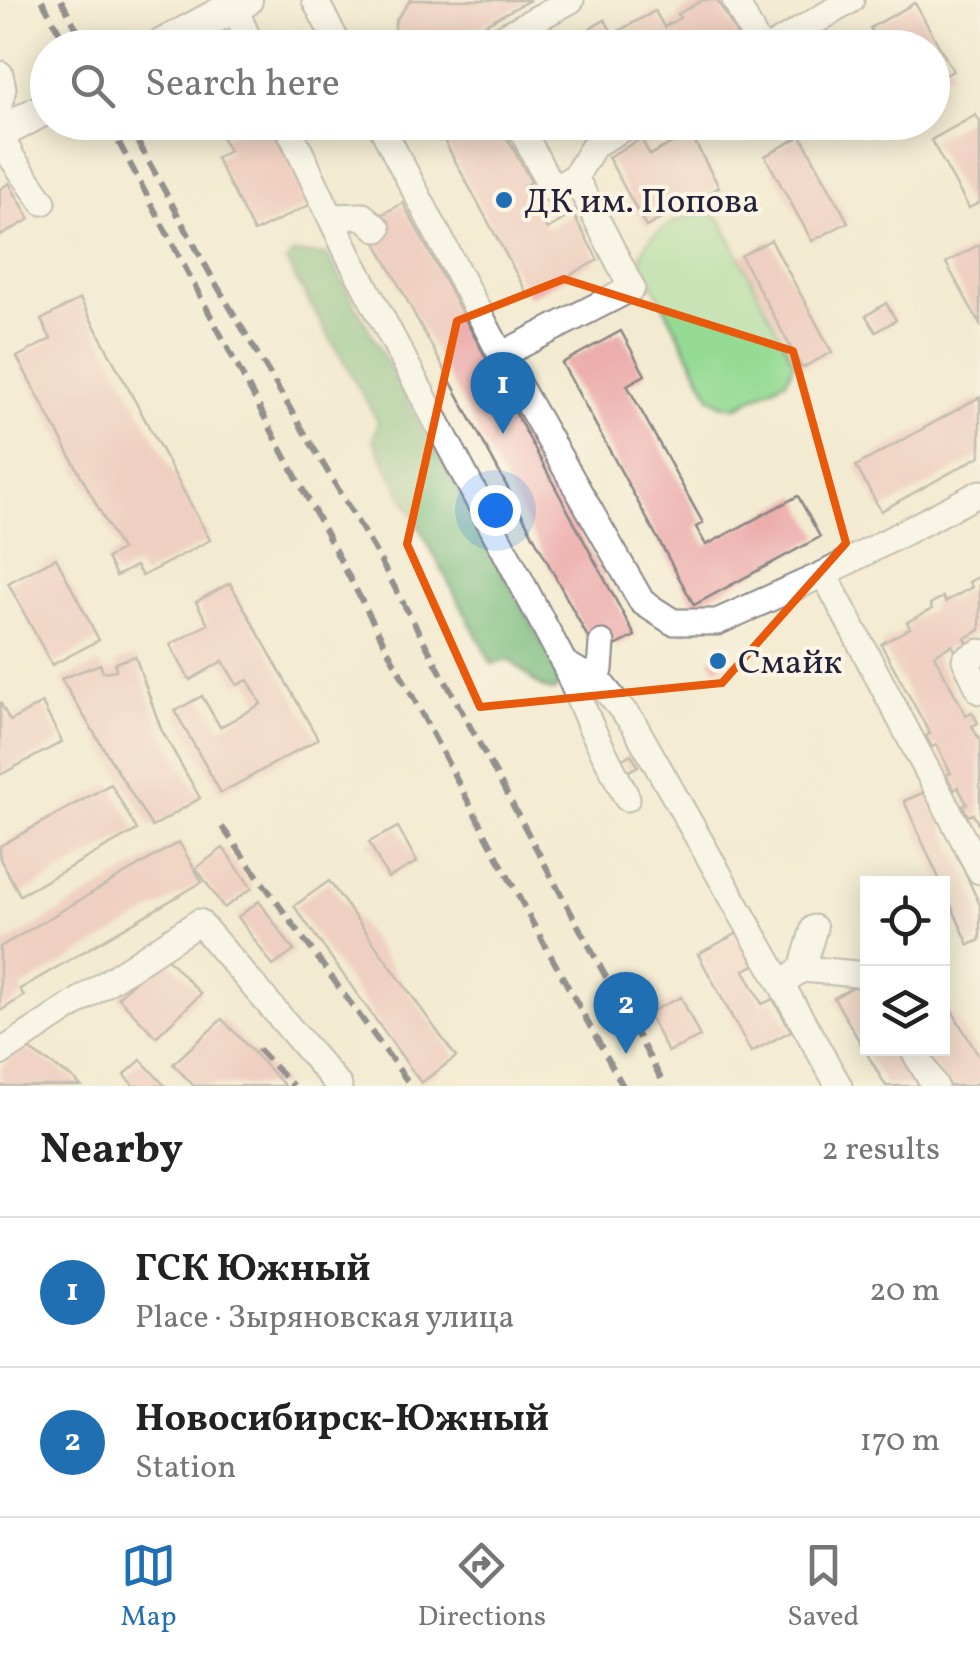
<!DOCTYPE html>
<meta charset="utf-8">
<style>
:root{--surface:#fff;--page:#f6f6f6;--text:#222;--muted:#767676;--line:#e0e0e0;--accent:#1f6fb2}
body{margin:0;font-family:Vollkorn,serif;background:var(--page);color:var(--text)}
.controls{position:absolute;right:30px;bottom:30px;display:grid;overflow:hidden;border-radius:0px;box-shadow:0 5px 25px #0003}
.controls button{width:90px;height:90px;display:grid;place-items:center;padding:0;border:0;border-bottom:2px solid var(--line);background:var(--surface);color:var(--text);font:50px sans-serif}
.you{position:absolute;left:495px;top:510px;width:35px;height:35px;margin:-25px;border:8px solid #fff;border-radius:50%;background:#1a73e8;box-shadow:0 0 0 15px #1a73e833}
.badge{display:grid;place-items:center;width:65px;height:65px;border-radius:50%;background:var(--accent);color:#fff;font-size:32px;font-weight:700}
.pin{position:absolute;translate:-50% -82px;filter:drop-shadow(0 2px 5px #0008)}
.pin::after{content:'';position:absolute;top:52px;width:35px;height:30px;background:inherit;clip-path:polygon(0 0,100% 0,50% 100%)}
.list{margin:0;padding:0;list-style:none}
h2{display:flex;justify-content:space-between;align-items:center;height:130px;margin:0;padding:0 40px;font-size:42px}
h2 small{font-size:32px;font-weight:400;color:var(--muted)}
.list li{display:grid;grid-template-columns:65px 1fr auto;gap:30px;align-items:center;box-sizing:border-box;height:150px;padding:0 40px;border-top:2px solid var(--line)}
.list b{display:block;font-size:38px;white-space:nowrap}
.list p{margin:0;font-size:32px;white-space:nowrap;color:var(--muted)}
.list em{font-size:32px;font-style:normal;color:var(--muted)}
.icon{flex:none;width:55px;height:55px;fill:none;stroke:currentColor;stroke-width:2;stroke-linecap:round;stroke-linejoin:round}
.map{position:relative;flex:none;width:980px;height:1086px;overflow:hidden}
.search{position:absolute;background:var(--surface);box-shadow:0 5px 25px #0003;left:30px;right:30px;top:30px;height:110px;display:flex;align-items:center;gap:25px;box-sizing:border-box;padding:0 35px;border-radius:55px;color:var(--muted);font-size:38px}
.sheet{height:430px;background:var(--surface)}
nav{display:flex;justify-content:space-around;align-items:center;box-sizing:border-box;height:140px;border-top:2px solid var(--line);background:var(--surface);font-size:28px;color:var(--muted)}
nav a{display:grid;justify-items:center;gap:5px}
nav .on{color:var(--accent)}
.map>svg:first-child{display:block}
.green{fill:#95db94;stroke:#5c7e68;stroke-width:2.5}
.forest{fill:#78bb7e;stroke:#4d6e5c;stroke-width:2.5}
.building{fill:#ecaead}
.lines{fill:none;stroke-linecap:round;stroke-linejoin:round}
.minor-casing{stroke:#8a8686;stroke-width:29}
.major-casing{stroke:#8a8686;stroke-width:36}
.minor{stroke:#fff;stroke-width:25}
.major{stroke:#fff;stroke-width:32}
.rail{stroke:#22223b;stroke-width:6;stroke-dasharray:15 8;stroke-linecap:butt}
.marked{fill:none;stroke:#e8590c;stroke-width:8;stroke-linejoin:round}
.poi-dot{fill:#1f6fb2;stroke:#fcf5e5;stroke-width:4}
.labels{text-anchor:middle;stroke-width:8;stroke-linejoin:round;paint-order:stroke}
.poi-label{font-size:35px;fill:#22223b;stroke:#fcf5e5;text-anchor:start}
</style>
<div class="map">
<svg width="980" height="1086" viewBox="0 0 980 1086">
<rect width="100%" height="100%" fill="#fcf5e5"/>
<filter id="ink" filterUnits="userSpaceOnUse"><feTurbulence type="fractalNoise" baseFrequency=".01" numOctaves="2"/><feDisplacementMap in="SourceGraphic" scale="20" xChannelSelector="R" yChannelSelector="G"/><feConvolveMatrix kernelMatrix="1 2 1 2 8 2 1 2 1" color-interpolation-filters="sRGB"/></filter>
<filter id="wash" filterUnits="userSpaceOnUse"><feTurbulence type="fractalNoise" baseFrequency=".0048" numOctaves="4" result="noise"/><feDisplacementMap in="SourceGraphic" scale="40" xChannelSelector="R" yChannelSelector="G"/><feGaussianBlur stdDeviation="2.25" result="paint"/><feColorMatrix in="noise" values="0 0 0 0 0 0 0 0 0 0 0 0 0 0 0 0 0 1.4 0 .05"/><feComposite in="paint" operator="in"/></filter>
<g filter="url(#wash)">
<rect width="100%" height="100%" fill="#f3ebd1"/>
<!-- green -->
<path class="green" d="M710 212 721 220 794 362 787 379 736 407 724 405 711 397 641 261C641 233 684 214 710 212Z"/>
<!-- forest -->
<path class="forest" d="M293 253 328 255 556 668 562 681 554 691C537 689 524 670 509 660L492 664 373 440 378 421 286 262Z"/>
<g id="blocks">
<!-- building -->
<g class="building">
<polygon points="410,0 530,0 456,40 454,48 395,48 395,22"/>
<polygon points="703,0 717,0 740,40 726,48 571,48 567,41 605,20 613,34 655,11 664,27 680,18 678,14"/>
<polygon points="915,3 953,71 932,82 932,48 881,48 870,28"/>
<polygon points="541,36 547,48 520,48"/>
<polygon points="976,115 980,122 980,202 969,208 931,140"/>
<polygon points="253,122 270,122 311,204 254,232 216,158 229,151 222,138"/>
<polygon points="434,122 499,122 531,182 523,186 547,229 573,214 598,260 529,297"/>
<polygon points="690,133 719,187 646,227 608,157 641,139 650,155"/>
<polygon points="801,136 848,222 812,241 765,156"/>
<polygon points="9,183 30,219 0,236 0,189"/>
<polygon points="403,203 635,636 615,646 611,638 593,647 371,233 386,225 381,215"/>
<polygon points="771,240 832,352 802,368 741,256"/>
<polygon points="980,244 980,324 946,263"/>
<polygon points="80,299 210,540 142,576 136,566 116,576 107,558 121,550 17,357 51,339 41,320"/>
<polygon points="886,303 896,320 876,332 866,316"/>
<polygon points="621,331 645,375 627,385 703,523 696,527 706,545 798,496 820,537 694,605 562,363"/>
<polygon points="980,397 980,456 881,511 856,466"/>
<polygon points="56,558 99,640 52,665 8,583"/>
<polygon points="980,576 980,630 965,638 968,643 955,650 952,645 934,655 966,715 972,712 978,723 972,726 980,741 980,828 973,814 968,816 963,806 967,804 958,787 954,790 946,775 951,773 936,745 932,747 926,736 930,734 881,644 910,628 907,622 932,609 930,604 943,597 945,602 972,587 969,582"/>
<polygon points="230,583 318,739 221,793 175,711 202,696 220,727 261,704 248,680 237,685 223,661 190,680 170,645 208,624 196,602"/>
<polygon points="720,653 726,663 716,669 710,659"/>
<polygon points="135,656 161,729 200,798 152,827 61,679 100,664 103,672 116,670 115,663"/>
<polygon points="0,702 10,721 42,703 62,742 0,775"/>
<polygon points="631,754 638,766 627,772 621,760"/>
<polygon points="111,784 137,830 20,895 0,859 0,846"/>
<polygon points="927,791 980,905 980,940 969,945 904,801"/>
<polygon points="398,827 417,862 388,878 369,842"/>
<polygon points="179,842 202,882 20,989 24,996 0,1011 0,947"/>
<polygon points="223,848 252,888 224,908 196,868"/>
<polygon points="329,881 456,1057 421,1083 294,906"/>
<polygon points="259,901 294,951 273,966 238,917"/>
<polygon points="738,933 755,965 744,970 762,1004 773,999 791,1031 751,1052 698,954"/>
<polygon points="163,954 201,994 156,1037 118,997"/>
<polygon points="862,982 868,992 868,1048 901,1048 923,1086 886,1086 834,998"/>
<polygon points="942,994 980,1058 980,1081 971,1086 946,1086 924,1048 942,1048"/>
<polygon points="681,997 700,1037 668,1052 648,1013"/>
<polygon points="222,1019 285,1086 194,1086 173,1064"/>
<polygon points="23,1046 73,1078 81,1086 0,1086 0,1068"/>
<polygon points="141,1060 165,1086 134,1086 124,1075"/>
</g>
</g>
</g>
<g filter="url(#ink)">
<use href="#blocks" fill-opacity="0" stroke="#8a8686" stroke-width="2.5"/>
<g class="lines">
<!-- minor casing -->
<g class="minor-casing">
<g id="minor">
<polyline points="315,0 340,48"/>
<polyline points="735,0 760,48"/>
<polyline points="234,6 252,48"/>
<polyline points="483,48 571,0"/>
<polyline points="770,48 851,0"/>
<polyline points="0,74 3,88 0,103"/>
<polyline points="286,122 348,254 564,663 602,685 633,723 839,1086"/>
<polyline points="379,122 501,355 642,602 673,622 717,622 824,574 980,493"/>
<polyline points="0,134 12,158 43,202"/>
<polyline points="575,177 595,144 634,122"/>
<polyline points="331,217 363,216 378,229"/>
<polyline points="501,355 632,288 575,177 552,189 518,122"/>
<polyline points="824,574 980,871"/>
<polyline points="980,652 965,660 980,691"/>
<polyline points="564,663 591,727 627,798"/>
<polyline points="587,677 600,670 602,643"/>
<polyline points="802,969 868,975"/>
<polyline points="781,983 802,969 814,928"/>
<polyline points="912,1048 935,1086"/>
<polyline points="0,1053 199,922 339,1086"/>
</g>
</g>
<!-- major casing -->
<g class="major-casing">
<g id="major">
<polyline points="157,48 246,0"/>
<polyline points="0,133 48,107"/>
</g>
</g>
<!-- minor -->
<use href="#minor" class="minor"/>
<!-- major -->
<use href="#major" class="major"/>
<!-- rail -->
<g class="rail">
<polyline points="42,0 68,48"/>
<polyline points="61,0 87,48"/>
<polyline points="108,122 530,918 623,1086"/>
<polyline points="127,122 213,279 375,551 665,1086"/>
<polyline points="222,827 411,1086"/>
<polyline points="258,1049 293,1086"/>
</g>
</g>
</g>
<!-- marked area -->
<path d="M0 0H980V1086H0ZM564 279 793 351 846 543 722 683 480 707 407 544 457 321Z" fill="#f3ebd1" fill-opacity=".55" fill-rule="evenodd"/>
<path class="marked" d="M564 279 793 351 846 543 722 683 480 707 407 544 457 321Z"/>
<!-- markers -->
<g class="poi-dot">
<circle cx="504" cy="200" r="10"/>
<circle cx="718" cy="661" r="10"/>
</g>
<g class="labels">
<!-- poi labels -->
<g class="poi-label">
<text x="524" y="212">ДК им. Попова</text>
<text x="738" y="673">Смайк</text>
</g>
</g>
</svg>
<div class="controls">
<button><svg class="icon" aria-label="locate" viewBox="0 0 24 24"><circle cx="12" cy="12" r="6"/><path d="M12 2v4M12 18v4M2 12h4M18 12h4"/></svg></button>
<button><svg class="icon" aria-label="layers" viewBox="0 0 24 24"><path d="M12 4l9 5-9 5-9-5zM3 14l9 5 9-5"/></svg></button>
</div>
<div class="you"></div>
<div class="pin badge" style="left:503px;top:434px">1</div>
<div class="pin badge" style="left:626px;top:1054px">2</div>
<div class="search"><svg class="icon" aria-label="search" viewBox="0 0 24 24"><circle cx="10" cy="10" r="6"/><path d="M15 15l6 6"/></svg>Search here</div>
</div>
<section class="sheet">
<h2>Nearby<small>2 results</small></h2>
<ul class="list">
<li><span class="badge">1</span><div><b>ГСК Южный</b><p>Place · Зыряновская улица</p></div><em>20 m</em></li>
<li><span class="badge">2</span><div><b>Новосибирск-Южный</b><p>Station</p></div><em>170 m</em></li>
</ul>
</section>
<nav>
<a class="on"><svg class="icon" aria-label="map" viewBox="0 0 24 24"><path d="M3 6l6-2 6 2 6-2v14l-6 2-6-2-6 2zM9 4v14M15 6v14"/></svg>Map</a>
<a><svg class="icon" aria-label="directions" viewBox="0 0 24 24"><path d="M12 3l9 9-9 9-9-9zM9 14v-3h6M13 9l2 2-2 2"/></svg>Directions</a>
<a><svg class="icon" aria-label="saved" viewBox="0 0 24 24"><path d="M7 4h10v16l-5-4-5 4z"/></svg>Saved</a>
</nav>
